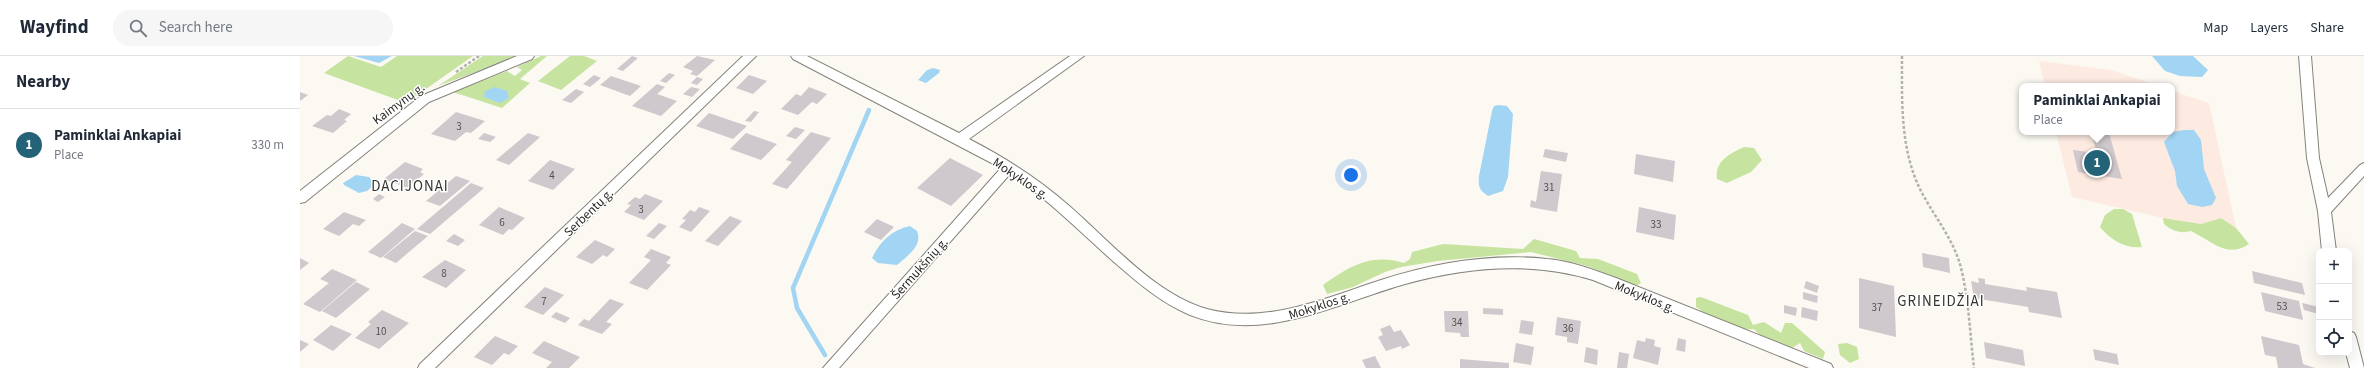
<!DOCTYPE html>
<meta charset="utf-8">
<style>
:root{--surface:#fff;--page:#f6f6f7;--text:#1f2937;--muted:#747a83;--line:#e0e1e3;--accent:#246278}
body{margin:0;font-family:"Source Sans 3",sans-serif;background:var(--page);color:var(--text)}
.controls{position:absolute;right:12px;bottom:12px;display:grid;overflow:hidden;border-radius:8px;box-shadow:0 4px 16px #0002}
.controls button{width:36px;height:36px;display:grid;place-items:center;padding:0;border:0;border-bottom:1px solid var(--line);background:var(--surface);color:var(--text);font:20px sans-serif}
.you{position:absolute;left:1051px;top:119px;width:14px;height:14px;margin:-10px;border:3px solid #fff;border-radius:50%;background:#1a73e8;box-shadow:0 0 0 6px #1a73e833}
.badge{display:grid;place-items:center;width:26px;height:26px;border-radius:50%;background:var(--accent);color:#fff;font-size:13px;font-weight:700}
.pin{position:absolute;translate:-50% -50%;border:2px solid #fff;box-shadow:0 1px 4px #0006}
.popup{position:absolute;left:1719px;top:27px;width:156px;height:52px;box-sizing:border-box;display:grid;place-content:center;border-radius:8px;background:var(--surface);filter:drop-shadow(0 1px 3px #0005);font-size:13px;white-space:nowrap;color:var(--muted)}
.popup b{font-size:15px;color:var(--text)}
.popup::after{content:'';position:absolute;left:50%;top:100%;margin-left:-8px;border:8px solid transparent;border-top-color:var(--surface)}
.list{margin:0;padding:0;list-style:none}
h2{display:flex;justify-content:space-between;align-items:center;height:52px;margin:0;padding:0 16px;font-size:17px}
h2 small{font-size:13px;font-weight:400;color:var(--muted)}
.list li{display:grid;grid-template-columns:26px 1fr auto;gap:12px;align-items:center;box-sizing:border-box;height:72px;padding:0 16px;border-top:1px solid var(--line)}
.list b{display:block;font-size:15px;white-space:nowrap}
.list p{margin:0;font-size:13px;white-space:nowrap;color:var(--muted)}
.list em{font-size:13px;font-style:normal;color:var(--muted)}
.icon{flex:none;width:22px;height:22px;fill:none;stroke:currentColor;stroke-width:2;stroke-linecap:round;stroke-linejoin:round}
.map{position:relative;flex:none;width:2064px;height:312px;overflow:hidden}
header{display:flex;align-items:center;gap:24px;box-sizing:border-box;height:56px;padding:0 20px;background:var(--surface);border-bottom:1px solid var(--line)}
header strong{font-size:19px}
nav{display:flex;gap:22px;margin-inline-start:auto;font-size:14px}
.search{width:280px;height:36px;background:var(--page);display:flex;align-items:center;gap:10px;box-sizing:border-box;padding:0 14px;border-radius:22px;color:var(--muted);font-size:15px}
main{display:flex}
aside{flex:1;background:var(--surface)}
.map>svg:first-child{display:block}
.industrial{fill:#fdebe1}
.green{fill:#c6e4a0}
.water{fill:#a1d5f3}
.lines{fill:none;stroke-linecap:round;stroke-linejoin:round}
.stream{stroke:#a1d5f3;stroke-width:4.5}
.building{fill:#cfc8cd}
.minor-casing{stroke:#84827b;stroke-width:2}
.path{stroke:#b2b1ab;stroke-width:2.5;stroke-dasharray:3 2;stroke-linecap:butt}
.minor{fill:#fff;fill-rule:evenodd}
.labels{text-anchor:middle;stroke-width:3;stroke-linejoin:round;paint-order:stroke}
.number-label{font-size:11px;fill:#535150}
.street-label{font-size:13px;fill:#2a2926;stroke:#fff}
.quarter-label{font-size:15px;letter-spacing:1px;fill:#34332d;stroke:#fff}
</style>
<header>
<strong>Wayfind</strong>
<div class="search"><svg class="icon" aria-label="search" viewBox="0 0 24 24"><circle cx="10" cy="10" r="6"/><path d="M15 15l6 6"/></svg>Search here</div>
<nav><a>Map</a><a>Layers</a><a>Share</a></nav>
</header>
<main>
<aside>
<h2>Nearby<small></small></h2>
<ul class="list">
<li><span class="badge">1</span><div><b>Paminklai Ankapiai</b><p>Place</p></div><em>330 m</em></li>
</ul>
</aside>
<div class="map">
<svg width="2064" height="312" viewBox="0 0 2064 312">
<rect width="100%" height="100%" fill="#fbf9f2"/>
<!-- industrial -->
<g class="industrial">
<polygon points="1739,5 1811,14 1859,30 1745,30"/>
<polygon points="1872,35 1909,47 1936,172 1921,162 1901,168 1863,162 1772,141 1756,76 1872,76"/>
</g>
<!-- green -->
<g class="green">
<polygon points="48,0 81,11 97,0 173,0 106,47 24,17"/>
<polygon points="183,0 219,0 138,30"/>
<polygon points="241,0 247,0 220,23 230,27 202,52 153,36 207,15 215,20 222,14 217,11"/>
<polygon points="270,0 284,0 297,5 261,34 238,25"/>
<path d="M1444 91 1454 92 1462 104 1451 116 1427 127 1417 123C1414 105 1431 97 1444 91Z"/>
<path d="M1814 153H1823L1832 158 1842 191C1825 193 1811 184 1800 171L1805 159Z"/>
<path d="M1863 162 1901 168 1921 162 1936 172 1949 188C1926 203 1912 185 1891 175 1881 178 1872 175 1864 168Z"/>
<path d="M1234 183 1276 195 1280 202 1298 203 1337 218 1341 227 1336 230 1287 210 1231 196 1138 205 1101 211 1085 216 1053 231 1027 238 1023 229C1050 210 1071 197 1104 207L1110 203 1112 196 1143 188 1223 193Z"/>
<path d="M1401 241 1448 259 1453 269 1464 266 1481 277 1485 267H1492L1525 296 1523 303 1504 295 1500 287 1492 292C1477 289 1463 285 1454 273 1438 276 1408 260 1396 251V242Z"/>
<polygon points="1547,287 1557,291 1559,303 1550,307 1540,299 1538,288"/>
</g>
<!-- water -->
<g class="water">
<polygon points="54,0 92,0 79,7"/>
<polygon points="1852,0 1893,0 1908,14 1902,21 1880,20 1865,15"/>
<polygon points="633,12 640,14 639,17 626,27 618,24 627,14"/>
<polygon points="195,31 207,35 209,42 200,47 184,41 185,35"/>
<path d="M1198 49 1207 50 1213 58 1208 121 1203 135 1188 140C1179 134 1178 130 1179 120L1192 55 1194 50Z"/>
<polygon points="1884,74 1894,74 1901,84 1904,113 1916,142 1912,149 1902,151 1888,148 1877,130 1875,115 1864,86 1873,76"/>
<polygon points="56,119 69,121 75,128 67,135 59,137 44,129 43,127"/>
<path d="M610 170 617 175C623 190 607 200 597 209L578 207 572 202C580 186 591 174 610 170Z"/>
</g>
<g class="lines">
<!-- stream -->
<polyline class="stream" points="525,299 497,252 493,232 569,54"/>
</g>
<!-- building -->
<g class="building">
<polygon points="332,0 338,2 323,15 317,13"/>
<polygon points="397,0 415,4 397,20 390,18 393,15 383,11"/>
<polygon points="369,17 375,19 366,27 360,25"/>
<polygon points="294,19 301,22 290,31 283,28"/>
<polygon points="449,19 467,25 453,38 436,32"/>
<polygon points="311,20 341,30 330,40 300,29"/>
<polygon points="397,21 403,23 397,29 391,27"/>
<polygon points="357,28 365,31 357,38 377,45 361,60 332,50"/>
<polygon points="391,31 400,33 392,41 383,38"/>
<polygon points="509,31 527,38 517,48 512,46 498,59 481,53 496,38 501,40"/>
<polygon points="276,33 284,36 271,47 262,44"/>
<polygon points="0,36 8,39 0,45"/>
<polygon points="39,53 51,58 44,64 47,65 33,77 12,70 27,59 31,60"/>
<polygon points="454,55 459,56 451,66 445,65"/>
<polygon points="156,56 185,65 171,77 166,76 155,85 131,78"/>
<polygon points="409,57 447,70 433,83 396,70"/>
<polygon points="495,71 505,74 496,83 486,80"/>
<polygon points="511,76 531,82 487,133 472,128 492,106 486,104"/>
<polygon points="1791,76 1809,77 1822,123 1778,116 1773,94 1797,97"/>
<polygon points="184,77 196,81 190,86 178,83"/>
<polygon points="228,77 240,81 209,109 196,104"/>
<polygon points="446,77 477,88 461,104 430,93"/>
<polygon points="1245,93 1268,97 1266,106 1243,101"/>
<polygon points="1336,98 1375,105 1373,126 1334,118"/>
<polygon points="650,102 683,119 651,150 617,132"/>
<polygon points="250,104 275,113 253,134 228,125"/>
<polygon points="105,106 123,113 120,116 124,118 107,132 84,123"/>
<polygon points="1241,115 1262,118 1257,156 1230,151 1231,144 1236,146"/>
<polygon points="156,120 170,125 140,150 126,145"/>
<polygon points="171,127 184,132 130,178 117,173"/>
<polygon points="79,138 85,141 78,146 73,143"/>
<polygon points="345,138 363,145 344,164 324,156 331,149 327,148 335,141 340,143"/>
<polygon points="199,151 225,162 212,174 209,173 203,179 179,169"/>
<polygon points="399,151 410,155 391,176 379,171 386,164 382,163 390,154 395,156"/>
<polygon points="1339,151 1376,159 1374,184 1336,176"/>
<polygon points="44,156 66,164 59,170 53,168 39,180 23,173"/>
<polygon points="430,160 442,165 418,190 405,185"/>
<polygon points="577,163 594,171 581,184 564,176"/>
<polygon points="102,167 115,173 81,202 68,196"/>
<polygon points="359,167 367,170 354,183 346,180"/>
<polygon points="115,175 128,180 96,207 83,201"/>
<polygon points="154,178 165,184 158,190 146,185"/>
<polygon points="295,184 315,193 307,201 303,199 292,208 276,201"/>
<polygon points="351,193 371,201 366,207 371,209 347,234 329,227 351,204 344,201"/>
<polygon points="1622,197 1649,202 1650,217 1623,211"/>
<polygon points="0,202 9,207 0,214"/>
<polygon points="145,204 166,214 146,232 122,221"/>
<polygon points="32,213 57,224 20,256 3,248 29,227 20,223"/>
<polygon points="1952,215 2002,227 2005,239 1954,227"/>
<polygon points="1559,222 1594,230 1596,281 1559,272"/>
<polygon points="1678,222 1685,223 1685,228 1727,235 1726,231 1757,236 1762,262 1729,256 1728,251 1674,242 1671,225 1679,227"/>
<polygon points="1506,225 1519,230 1517,237 1504,232"/>
<polygon points="56,226 70,233 36,262 22,255"/>
<polygon points="245,231 264,239 243,259 224,251"/>
<polygon points="1503,236 1518,240 1517,247 1503,243"/>
<polygon points="1961,236 1999,245 2003,264 1965,255"/>
<polygon points="310,243 324,248 306,266 312,268 302,278 278,269 284,263 289,265"/>
<polygon points="2002,247 2019,251 2019,258 2004,254"/>
<polygon points="1484,249 1497,252 1496,260 1484,257"/>
<polygon points="1502,251 1518,255 1517,265 1501,261"/>
<polygon points="1183,252 1203,253 1203,259 1183,258"/>
<polygon points="82,254 109,267 79,293 55,282 71,268 68,266"/>
<polygon points="1144,255 1168,255 1169,281 1161,281 1160,277 1145,276"/>
<polygon points="256,256 270,262 265,267 251,261"/>
<polygon points="1257,261 1281,265 1278,288 1267,286 1267,281 1255,279"/>
<polygon points="1221,264 1234,266 1232,279 1219,277"/>
<polygon points="31,269 52,278 33,295 13,284"/>
<polygon points="1090,269 1094,276 1101,274 1110,289 1102,293 1101,290 1086,295 1078,281 1083,279 1080,273"/>
<polygon points="195,280 218,290 209,299 204,297 192,309 174,301"/>
<polygon points="1961,280 1999,289 2003,308 2015,312 1978,312 1976,301 1965,299"/>
<polygon points="1346,282 1355,284 1354,290 1361,292 1358,309 1333,302 1337,284 1345,286"/>
<polygon points="1378,282 1386,284 1385,296 1376,294"/>
<polygon points="0,284 9,288 0,296"/>
<polygon points="244,285 280,301 269,312 246,312 252,306 232,297"/>
<polygon points="1684,286 1723,294 1725,310 1686,302"/>
<polygon points="1216,287 1234,291 1231,309 1213,306"/>
<polygon points="1286,291 1298,294 1297,309 1284,306"/>
<polygon points="1793,293 1817,298 1819,309 1795,304"/>
<polygon points="1319,296 1329,298 1327,312 1317,312"/>
<polygon points="1075,300 1081,312 1066,312 1062,304"/>
<polygon points="1160,303 1209,307 1209,312 1160,312"/>
</g>
<g class="lines">
<!-- minor casing -->
<g class="minor-casing">
<g id="minor">
<polygon points="217,0 234,0 232,3 129,46 5,146 0,147 0,135 121,40"/>
<polygon points="443,0 456,0 135,312 118,312 120,308"/>
<path d="M491 0H507L659 77 770 0H784L669 83C704 101 737 122 767 148 808 183 854 238 907 253 967 269 1025 242 1081 224 1133 207 1192 197 1247 203 1271 205 1294 214 1316 222L1531 308 1533 312H1509L1293 224C1232 205 1166 211 1105 228 1035 248 964 288 890 259 861 247 837 226 814 206 780 176 748 143 710 118L539 312H523L701 112 493 3Z"/>
<polygon points="1999,0 2011,0 2019,102 2028,142 2060,109 2064,107 2064,120 2031,156 2036,195 2022,195 2018,155 2007,102"/>
<polygon points="2049,275 2054,277 2056,281 2064,312 2050,312 2046,297 2049,297"/>
</g>
</g>
<!-- path -->
<g class="path">
<path d="M1602 0C1602 44 1600 90 1619 131 1632 158 1654 183 1661 212 1669 244 1670 279 1674 312"/>
<polyline points="156,16 179,0"/>
</g>
<!-- minor -->
<use href="#minor" class="minor"/>
</g>
<g class="labels">
<!-- number labels -->
<g class="number-label">
<text x="159" y="74">3</text>
<text x="252" y="123">4</text>
<text x="1249" y="135">31</text>
<text x="341" y="157">3</text>
<text x="202" y="170">6</text>
<text x="1356" y="172">33</text>
<text x="144" y="221">8</text>
<text x="244" y="249">7</text>
<text x="1982" y="254">53</text>
<text x="1577" y="255">37</text>
<text x="1157" y="270">34</text>
<text x="1268" y="276">36</text>
<text x="81" y="279">10</text>
</g>
<!-- street labels -->
<g class="street-label">
<text transform="translate(98 47) rotate(-36)" y="5">Kaimynų g.</text>
<text transform="translate(721 122) rotate(34)" y="5">Mokyklos g.</text>
<text transform="translate(288 156) rotate(-44)" y="5">Serbentų g.</text>
<text transform="translate(619 212) rotate(-48)" y="5">Šermukšnių g.</text>
<text transform="translate(1345 240) rotate(22)" y="5">Mokyklos g.</text>
<text transform="translate(1019 249) rotate(-18)" y="5">Mokyklos g.</text>
</g>
<!-- quarter labels -->
<g class="quarter-label">
<text x="110" y="135">DACIJONAI</text>
<text x="1641" y="250">GRINEIDŽIAI</text>
</g>
</g>
</svg>
<div class="controls">
<button>+</button>
<button>−</button>
<button><svg class="icon" aria-label="locate" viewBox="0 0 24 24"><circle cx="12" cy="12" r="6"/><path d="M12 2v4M12 18v4M2 12h4M18 12h4"/></svg></button>
</div>
<div class="you"></div>
<div class="pin badge" style="left:1797px;top:107px">1</div>
<div class="popup"><b>Paminklai Ankapiai</b>Place</div>
</div>
</main>
